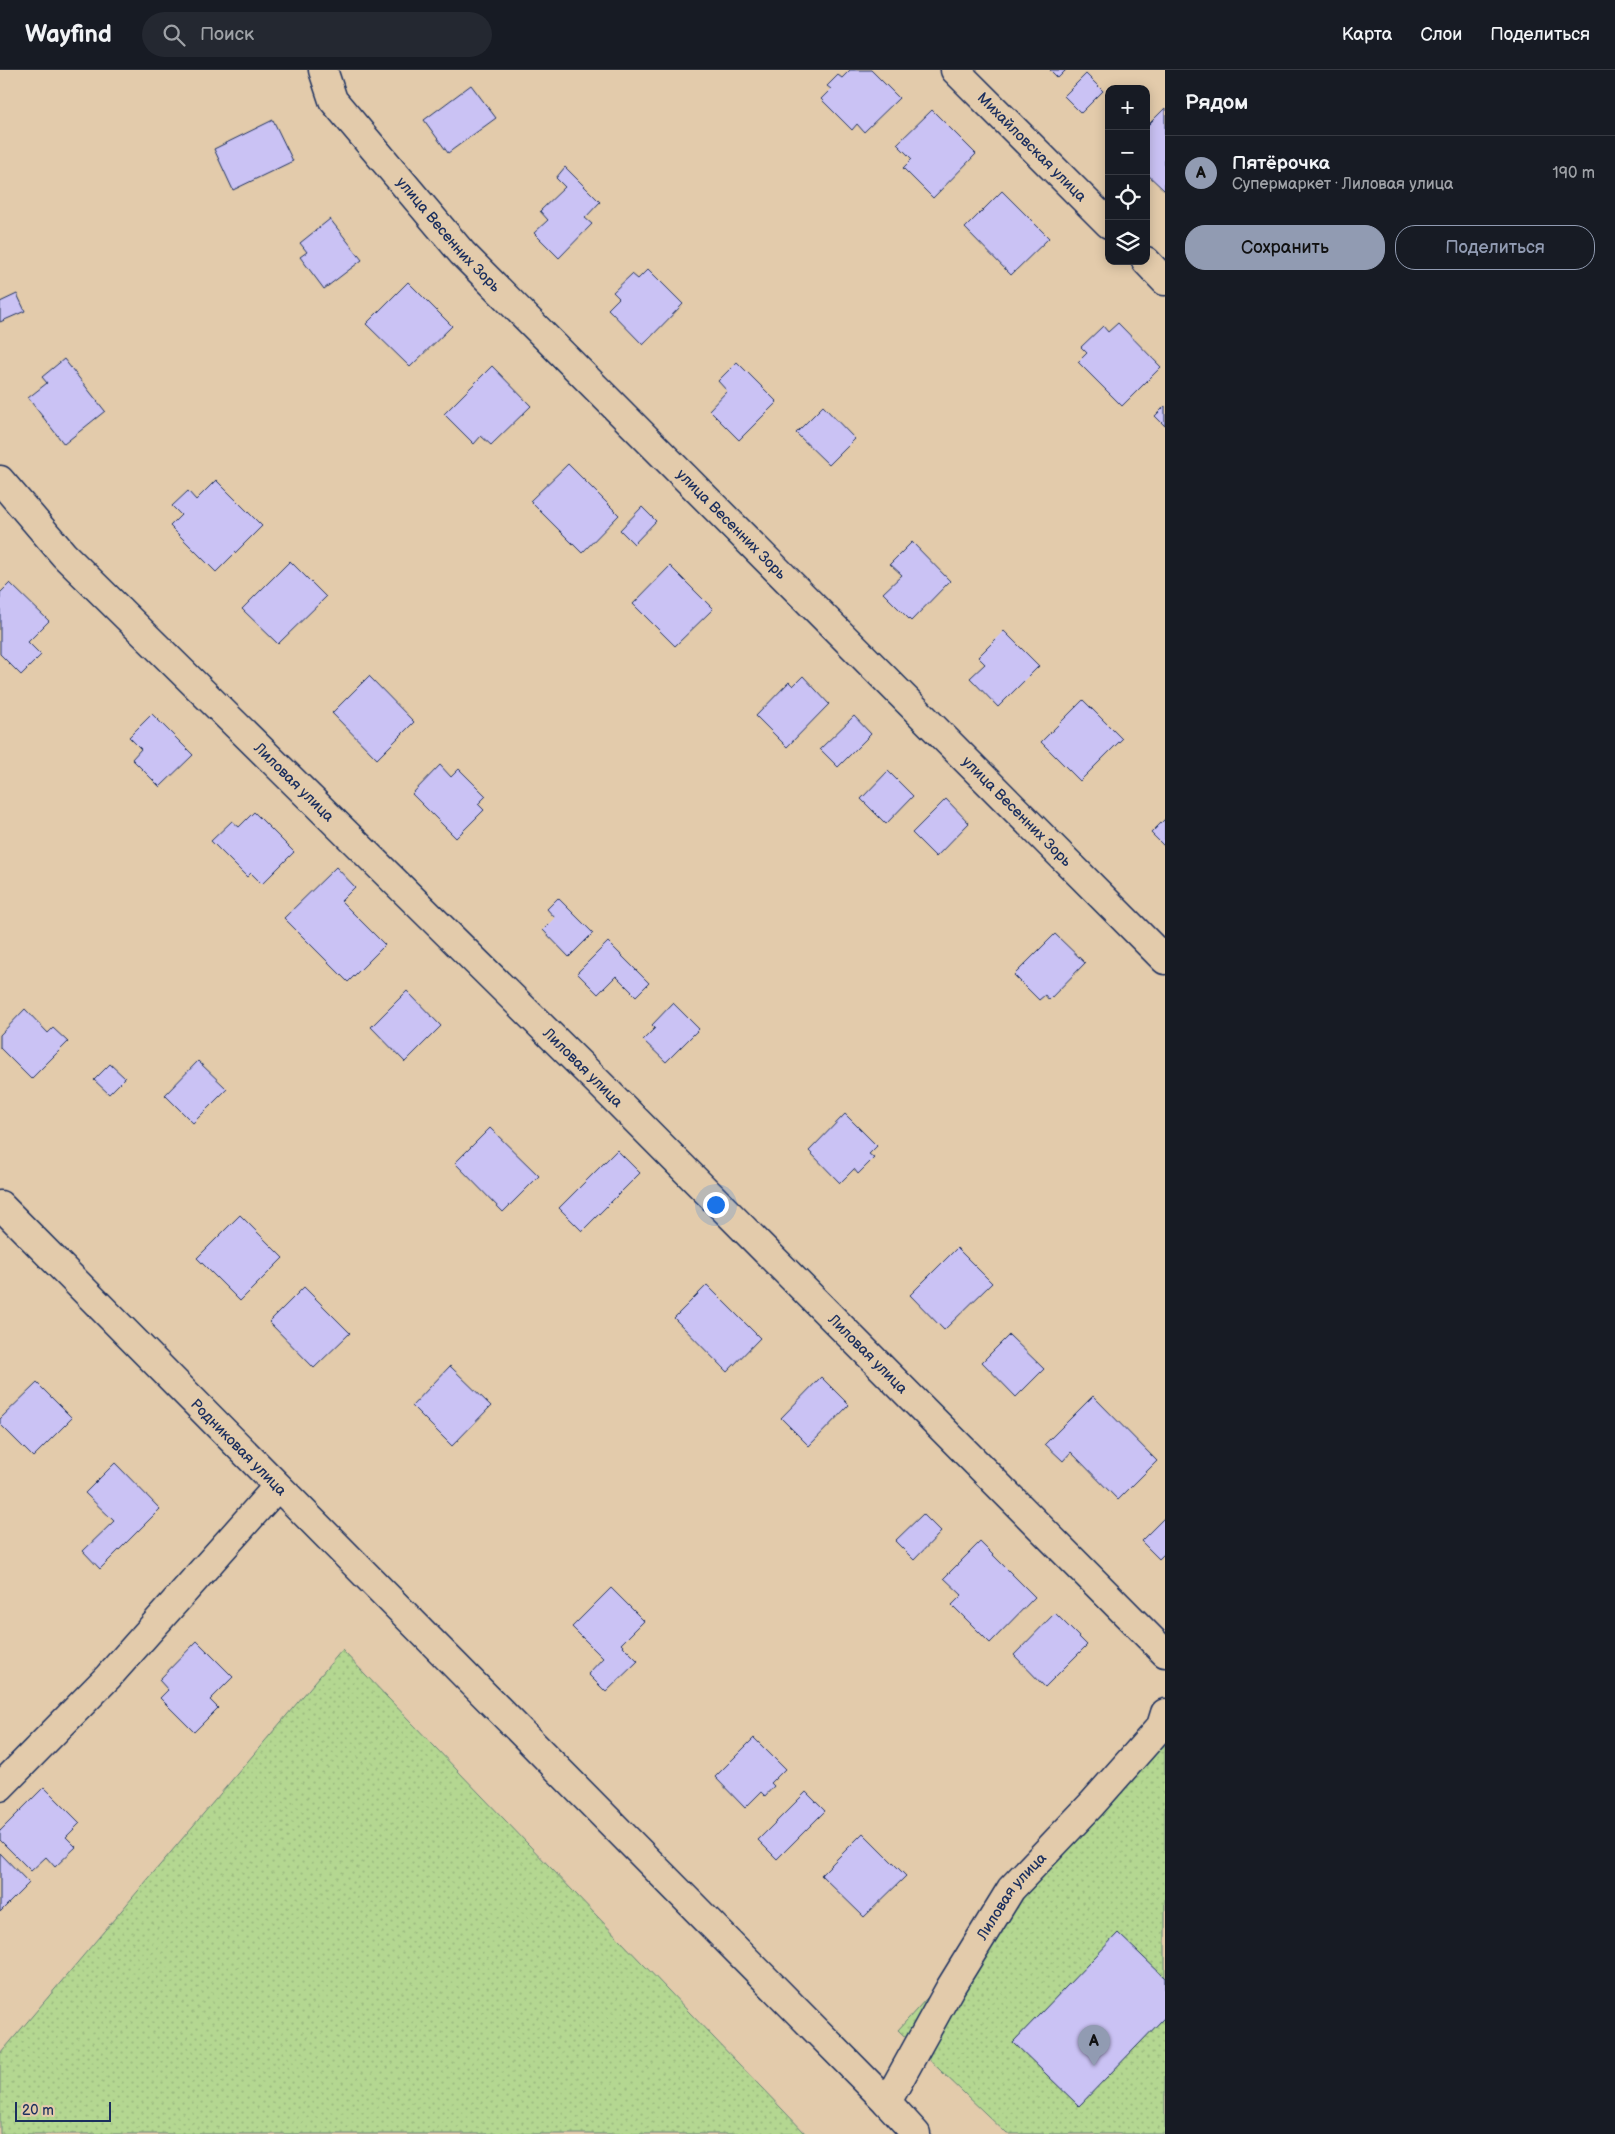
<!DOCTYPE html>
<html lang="ru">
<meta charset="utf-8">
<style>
:root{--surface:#171b24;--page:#242831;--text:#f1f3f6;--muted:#9ea1a6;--line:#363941;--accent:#919bb2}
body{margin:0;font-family:"Balsamiq Sans",sans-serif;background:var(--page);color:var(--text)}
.controls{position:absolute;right:15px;top:15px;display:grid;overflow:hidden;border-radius:10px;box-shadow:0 2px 12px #0003}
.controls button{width:45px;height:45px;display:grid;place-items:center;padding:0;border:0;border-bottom:1px solid var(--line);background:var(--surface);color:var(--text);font:25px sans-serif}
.scale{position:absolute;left:15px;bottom:12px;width:96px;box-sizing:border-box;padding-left:5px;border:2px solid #1b2f5e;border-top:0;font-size:14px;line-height:18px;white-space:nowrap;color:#1b2f5e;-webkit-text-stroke:4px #e3cbab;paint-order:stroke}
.you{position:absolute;left:715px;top:1134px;width:18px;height:18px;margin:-12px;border:4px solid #fff;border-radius:50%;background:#1a73e8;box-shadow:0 0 0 8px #1a73e833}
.badge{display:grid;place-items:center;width:32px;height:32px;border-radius:50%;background:var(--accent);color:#111;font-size:16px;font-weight:700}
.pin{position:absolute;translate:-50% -41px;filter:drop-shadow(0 1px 2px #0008)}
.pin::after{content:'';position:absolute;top:26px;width:18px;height:15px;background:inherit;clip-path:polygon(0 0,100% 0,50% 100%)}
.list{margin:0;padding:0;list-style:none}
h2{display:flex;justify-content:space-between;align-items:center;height:65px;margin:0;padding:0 20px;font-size:21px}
h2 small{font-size:16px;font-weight:400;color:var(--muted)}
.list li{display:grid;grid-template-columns:32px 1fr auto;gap:15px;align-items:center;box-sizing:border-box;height:75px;padding:0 20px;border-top:1px solid var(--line)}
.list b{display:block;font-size:19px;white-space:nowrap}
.list p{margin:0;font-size:16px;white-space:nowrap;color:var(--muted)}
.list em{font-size:16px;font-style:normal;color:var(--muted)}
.actions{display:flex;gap:10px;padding:15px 20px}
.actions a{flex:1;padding:11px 0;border:1px solid var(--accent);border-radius:20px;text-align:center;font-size:18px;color:var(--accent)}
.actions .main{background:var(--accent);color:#111}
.icon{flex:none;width:28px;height:28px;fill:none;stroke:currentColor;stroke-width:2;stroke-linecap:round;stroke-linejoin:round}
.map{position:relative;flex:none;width:1165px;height:2064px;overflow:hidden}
header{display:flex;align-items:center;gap:30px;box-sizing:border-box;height:70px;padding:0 25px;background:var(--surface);border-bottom:1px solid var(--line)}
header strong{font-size:24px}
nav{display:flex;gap:28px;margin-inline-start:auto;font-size:18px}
.search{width:350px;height:45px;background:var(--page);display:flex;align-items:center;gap:12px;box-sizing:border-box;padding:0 18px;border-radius:28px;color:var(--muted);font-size:19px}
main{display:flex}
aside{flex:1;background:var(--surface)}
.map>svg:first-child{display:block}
.grass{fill:url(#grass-dots);stroke:#688378}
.building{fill:#cac2f4;stroke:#1b2f5e}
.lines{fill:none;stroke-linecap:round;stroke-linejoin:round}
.street-casing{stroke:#1b2f5e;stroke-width:31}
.secondary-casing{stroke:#1b2f5e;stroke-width:31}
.street{stroke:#e3cbab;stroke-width:28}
.secondary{stroke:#e3cbab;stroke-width:28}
.labels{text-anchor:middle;stroke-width:4.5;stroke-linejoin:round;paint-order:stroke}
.street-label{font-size:15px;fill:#1b2f5e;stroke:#e3cbab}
</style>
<header>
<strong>Wayfind</strong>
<div class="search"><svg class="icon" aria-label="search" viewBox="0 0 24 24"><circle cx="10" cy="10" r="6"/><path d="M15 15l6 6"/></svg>Поиск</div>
<nav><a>Карта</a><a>Слои</a><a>Поделиться</a></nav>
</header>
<main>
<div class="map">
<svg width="1165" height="2064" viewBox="0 0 1165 2064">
<defs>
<pattern id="grass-dots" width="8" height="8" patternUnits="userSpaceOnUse" patternTransform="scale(1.25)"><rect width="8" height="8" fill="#b4d791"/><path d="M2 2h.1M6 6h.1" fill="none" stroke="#9ab97f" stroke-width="1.8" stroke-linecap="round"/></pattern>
</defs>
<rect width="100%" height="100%" fill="#e3cbab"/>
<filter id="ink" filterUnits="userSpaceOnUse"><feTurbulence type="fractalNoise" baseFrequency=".02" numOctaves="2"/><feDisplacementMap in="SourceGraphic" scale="10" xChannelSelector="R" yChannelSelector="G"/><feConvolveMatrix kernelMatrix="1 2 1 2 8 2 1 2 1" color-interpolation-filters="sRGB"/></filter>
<g filter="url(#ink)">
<!-- grass -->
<g class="grass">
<polygon points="342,1580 806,2064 0,2064 0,1984"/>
<polygon points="1165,1665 1165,2064 1007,2064 898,1960"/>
</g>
<!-- building -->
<g class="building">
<polygon points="850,0 871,0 899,28 864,62 857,54 852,60 821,29 831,19 827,16 838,5 842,8"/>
<polygon points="1050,0 1066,0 1058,8"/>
<polygon points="1086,4 1103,21 1081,43 1064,26"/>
<polygon points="471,15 496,48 448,83 424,50"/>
<polygon points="1165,38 1165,121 1146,103 1146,57"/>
<polygon points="932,40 976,84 933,128 903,98 912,89 897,74"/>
<polygon points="273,50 293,91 233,120 214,79"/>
<polygon points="565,97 600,132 585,148 592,154 559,188 534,163 548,150 540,141 565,117 556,108"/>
<polygon points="1002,121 1049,168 1011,205 965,158"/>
<polygon points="330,149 362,190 324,219 300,187 307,182 300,173"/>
<polygon points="648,199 683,234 643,275 608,239 619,228 613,222 632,204 638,209"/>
<polygon points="408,212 452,256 410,297 366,254"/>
<polygon points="17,224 25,241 0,252 0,232"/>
<polygon points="1118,253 1161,297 1122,336 1078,292 1087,283 1081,277 1103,256 1108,262"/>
<polygon points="64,289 105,341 64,374 28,328 47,313 42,307"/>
<polygon points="737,292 777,332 739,370 709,340 727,321 718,311"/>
<polygon points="492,296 531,336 491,375 481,366 474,374 444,344"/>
<polygon points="823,336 855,369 829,395 796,363"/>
<polygon points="1165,336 1165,356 1155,346"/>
<polygon points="568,394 619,445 582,483 530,431"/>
<polygon points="216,410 262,456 216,502 170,456 181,445 172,436 188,421 196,430"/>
<polygon points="642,437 656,451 634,474 620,460"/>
<polygon points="912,472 950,511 911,551 883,523 902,505 890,494"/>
<polygon points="290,491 326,527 278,574 242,539"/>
<polygon points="670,496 713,539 675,576 633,534"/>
<polygon points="10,513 49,551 28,572 41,585 21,605 0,584 0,523"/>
<polygon points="1004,561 1039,596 998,637 970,608 985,594 978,587"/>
<polygon points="369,606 414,652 377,689 332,643"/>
<polygon points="803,606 829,634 787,677 756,646 789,612 793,616"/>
<polygon points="1083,630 1122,669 1080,711 1041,672"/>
<polygon points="152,644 193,685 160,717 132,689 141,679 129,667"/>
<polygon points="854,646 871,664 838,697 820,679"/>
<polygon points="440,695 451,707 459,699 486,726 478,734 484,740 456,768 412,724"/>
<polygon points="888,701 913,726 886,754 861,729"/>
<polygon points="946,729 969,753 936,787 912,763"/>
<polygon points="254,742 294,782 262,814 251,803 247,807 211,771 232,751 239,757"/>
<polygon points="1165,749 1165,777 1151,763"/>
<polygon points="336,797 355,817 341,831 385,875 348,912 284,848"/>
<polygon points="558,828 593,863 569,887 543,860 555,848 547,839"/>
<polygon points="1055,864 1085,893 1049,930 1045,925 1039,930 1014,905"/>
<polygon points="608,872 649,913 636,926 616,906 598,924 577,903"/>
<polygon points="407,921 441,956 405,992 371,957"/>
<polygon points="673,933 699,959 666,992 643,970 655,958 652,955"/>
<polygon points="25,939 48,963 53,958 68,972 31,1009 0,978 0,965"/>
<polygon points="198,991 227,1019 193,1053 165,1025"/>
<polygon points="110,994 125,1008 109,1024 94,1010"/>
<polygon points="845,1044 877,1076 869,1084 874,1088 858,1104 854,1099 840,1113 809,1081"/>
<polygon points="490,1058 539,1106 503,1142 455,1093"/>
<polygon points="617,1080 640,1103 582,1161 559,1138"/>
<polygon points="240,1145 283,1188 240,1231 197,1188"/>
<polygon points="957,1178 992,1213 944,1260 910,1225"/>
<polygon points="707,1215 760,1268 727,1302 674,1248"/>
<polygon points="304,1217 350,1263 314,1298 269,1252"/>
<polygon points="1009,1265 1044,1299 1016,1327 982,1292"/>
<polygon points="450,1296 491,1336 452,1376 412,1336"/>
<polygon points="821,1307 849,1335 809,1376 781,1348"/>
<polygon points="37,1313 72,1348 33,1387 0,1354 0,1349"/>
<polygon points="1093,1326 1157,1391 1118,1430 1071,1382 1063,1391 1045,1374"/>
<polygon points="115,1393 160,1439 100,1499 83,1481 114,1451 85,1423"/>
<polygon points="923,1444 941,1462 914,1490 895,1471"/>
<polygon points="1165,1447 1165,1483 1159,1489 1141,1471"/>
<polygon points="980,1472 1035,1527 990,1573 952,1535 962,1525 944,1508"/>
<polygon points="611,1518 644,1551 621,1574 638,1591 606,1622 588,1604 603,1588 572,1557"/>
<polygon points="1055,1543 1087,1575 1045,1617 1014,1585"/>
<polygon points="197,1571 233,1607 210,1630 218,1638 194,1662 160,1628 168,1620 159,1610"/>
<polygon points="754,1668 785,1699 771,1713 774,1716 765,1726 761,1722 745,1738 715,1707"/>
<polygon points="44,1717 80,1753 66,1767 76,1777 55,1797 46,1787 31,1801 0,1770 0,1761"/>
<polygon points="806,1722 825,1741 777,1789 758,1770"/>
<polygon points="863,1763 906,1806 864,1847 821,1805"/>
<polygon points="0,1783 29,1813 0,1842"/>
<polygon points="1118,1863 1165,1908 1165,1947 1079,2036 1013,1972"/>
</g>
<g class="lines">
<!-- street casing -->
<g class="street-casing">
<g id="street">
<path id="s1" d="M323 0 333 30 462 183 1165 890"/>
<path id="s2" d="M955 0 1109 154"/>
<polyline points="1146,191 1165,211"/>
<path id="s3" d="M0 410 64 485 598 1012 1165 1583"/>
<polyline points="0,1717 108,1607 277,1417"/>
<path id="s4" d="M887 2032 950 1918 1011 1819 1092 1734 1161 1656 1165 1643"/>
</g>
</g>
<!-- secondary casing -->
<g class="secondary-casing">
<g id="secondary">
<path id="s5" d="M0 1135C294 1435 592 1732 887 2032L916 2064"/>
</g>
</g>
<!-- street -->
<use href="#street" class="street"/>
<!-- secondary -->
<use href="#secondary" class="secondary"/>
</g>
</g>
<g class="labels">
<!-- street labels -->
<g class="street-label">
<text dy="5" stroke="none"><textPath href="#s2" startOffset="109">Михайловская улица</textPath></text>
<text dy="5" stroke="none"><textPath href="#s1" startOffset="209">улица Весенних Зорь</textPath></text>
<text dy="5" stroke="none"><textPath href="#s1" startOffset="614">улица Весенних Зорь</textPath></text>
<text dy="5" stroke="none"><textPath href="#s3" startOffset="422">Лиловая улица</textPath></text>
<text dy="5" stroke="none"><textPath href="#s1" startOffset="1019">улица Весенних Зорь</textPath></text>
<text dy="5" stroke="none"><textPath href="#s3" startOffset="828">Лиловая улица</textPath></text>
<text dy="5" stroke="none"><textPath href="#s3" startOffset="1232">Лиловая улица</textPath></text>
<text dy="5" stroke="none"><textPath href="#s5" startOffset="340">Родниковая улица</textPath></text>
<text dy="5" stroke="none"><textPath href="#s4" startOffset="241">Лиловая улица</textPath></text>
</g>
</g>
</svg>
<div class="controls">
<button>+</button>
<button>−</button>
<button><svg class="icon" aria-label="locate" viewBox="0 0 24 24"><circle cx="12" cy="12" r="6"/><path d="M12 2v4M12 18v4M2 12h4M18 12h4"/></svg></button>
<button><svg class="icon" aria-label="layers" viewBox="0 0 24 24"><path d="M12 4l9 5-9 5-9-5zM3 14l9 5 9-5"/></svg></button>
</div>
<div class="scale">20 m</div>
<div class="you"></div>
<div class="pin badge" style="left:1094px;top:1996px">A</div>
</div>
<aside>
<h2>Рядом<small></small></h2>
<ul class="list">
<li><span class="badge">A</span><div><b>Пятёрочка</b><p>Супермаркет · Лиловая улица</p></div><em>190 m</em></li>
</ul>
<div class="actions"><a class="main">Сохранить</a><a>Поделиться</a></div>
</aside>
</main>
